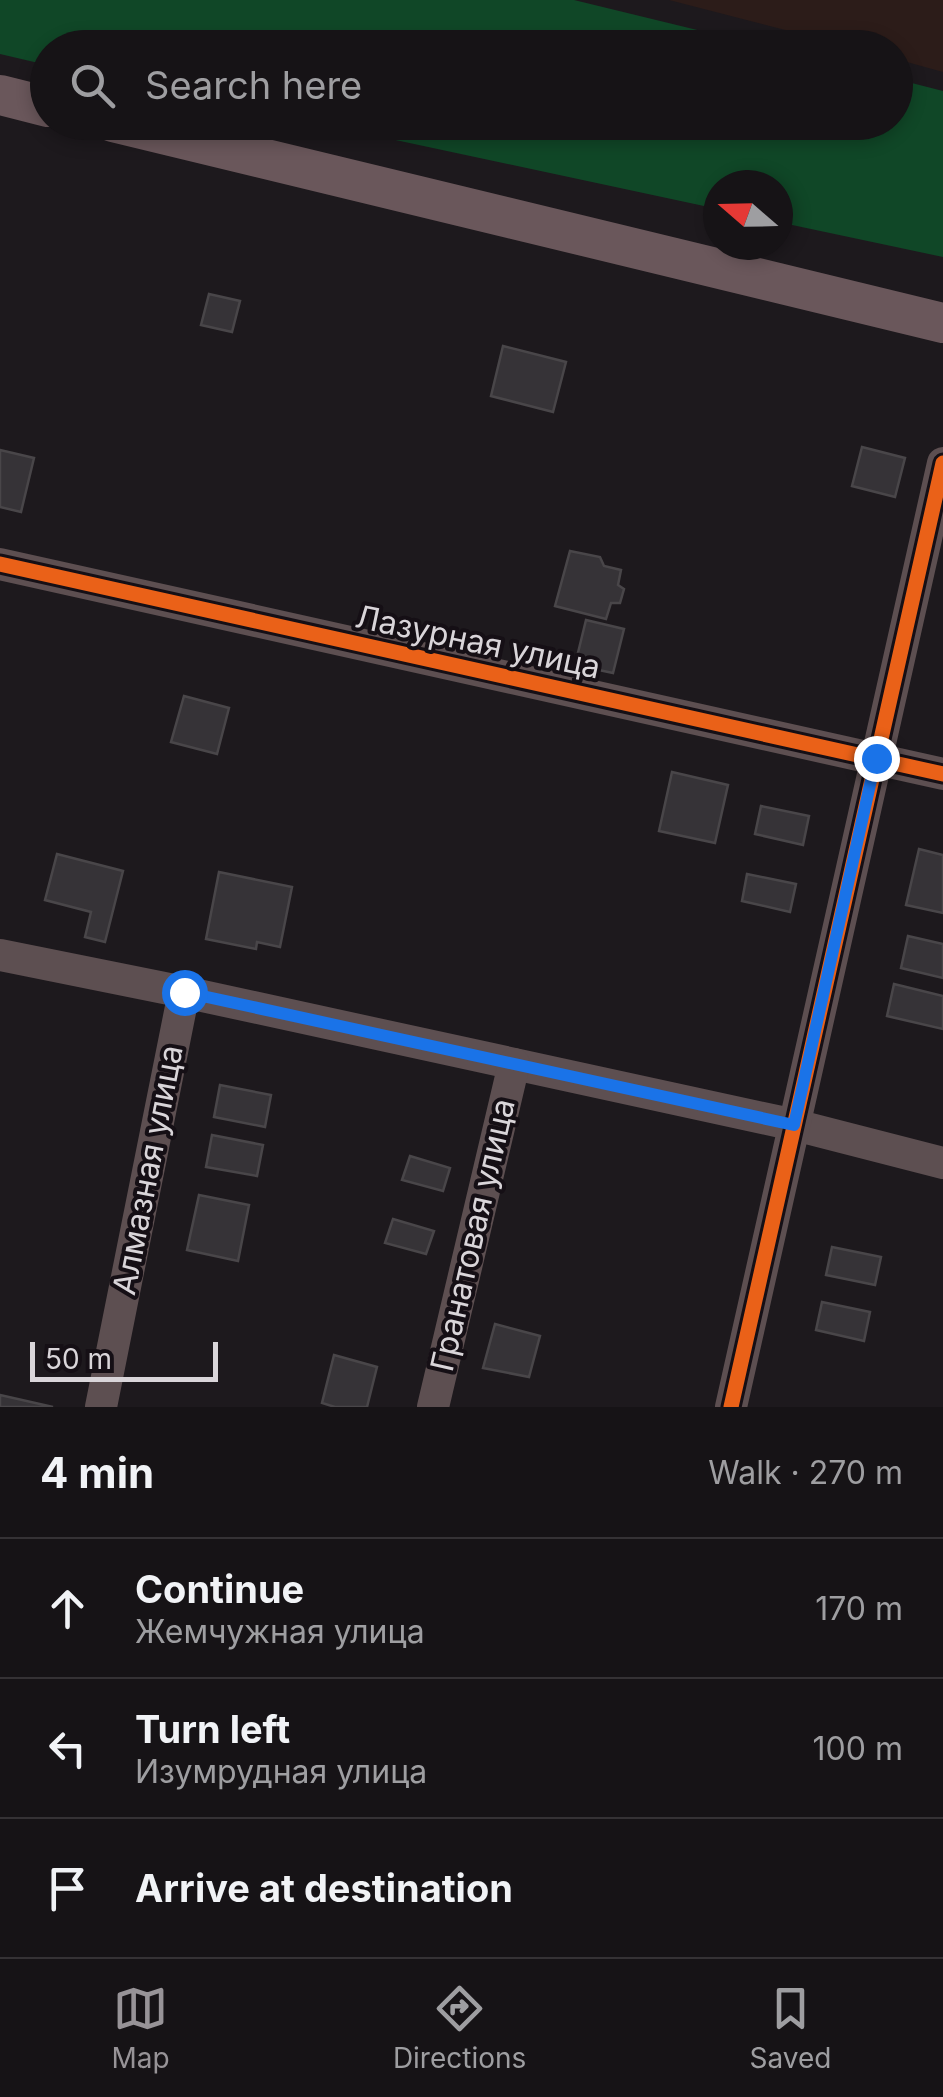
<!DOCTYPE html>
<meta charset="utf-8">
<style>
:root{--surface:#161316;--page:#1f1c1f;--text:#f1f3f6;--muted:#9e9ea1;--line:#353235;--accent:#979397}
body{margin:0;font-family:Inter,sans-serif;background:var(--page);color:var(--text)}
.compass{position:absolute;left:703px;top:170px;width:90px;height:90px;border-radius:50%;background:var(--surface);box-shadow:0 5px 15px #0003;rotate:290deg}
.scale{position:absolute;left:30px;bottom:25px;width:188px;box-sizing:border-box;padding-left:10px;border:5px solid #d9d5d9;border-top:0;font-size:28px;line-height:35px;white-space:nowrap;color:#d9d5d9;-webkit-text-stroke:8px #150f15;paint-order:stroke}
.stop{position:absolute;width:30px;height:30px;margin:-22px;border:8px solid #1a73e8;border-radius:50%;background:#fff}
.stop.end{background:#1a73e8;border-color:#fff;box-shadow:0 2px 10px #0008}
.list{margin:0;padding:0;list-style:none}
h2{display:flex;justify-content:space-between;align-items:center;height:130px;margin:0;padding:0 40px;font-size:42px}
h2 small{font-size:32px;font-weight:400;color:var(--muted)}
.list li{display:grid;grid-template-columns:65px 1fr auto;gap:30px;align-items:center;box-sizing:border-box;height:140px;padding:0 40px;border-top:2px solid var(--line)}
.list b{display:block;font-size:38px;white-space:nowrap}
.list p{margin:0;font-size:32px;white-space:nowrap;color:var(--muted)}
.list em{font-size:32px;font-style:normal;color:var(--muted)}
.icon{flex:none;width:55px;height:55px;fill:none;stroke:currentColor;stroke-width:2;stroke-linecap:round;stroke-linejoin:round}
.map{position:relative;flex:none;width:943px;height:1407px;overflow:hidden}
.search{position:absolute;background:var(--surface);box-shadow:0 5px 15px #0003;left:30px;right:30px;top:30px;height:110px;display:flex;align-items:center;gap:25px;box-sizing:border-box;padding:0 35px;border-radius:55px;color:var(--muted);font-size:38px}
.sheet{height:550px;background:var(--surface)}
nav{display:flex;justify-content:space-around;align-items:center;box-sizing:border-box;height:140px;border-top:2px solid var(--line);background:var(--surface);font-size:28px;color:var(--muted)}
nav a{display:grid;justify-items:center;gap:5px}
nav .on{color:var(--accent)}
.map>svg:first-child{display:block}
.industrial{fill:#2c1c19}
.forest{fill:#104727}
.building{fill:#363337;stroke:#494649;stroke-width:2.5}
.lines{fill:none;stroke-linecap:round;stroke-linejoin:round}
.minor{stroke:#5d4f51;stroke-width:32}
.major{stroke:#6a575b;stroke-width:40}
.cycleway-casing{stroke:#150f15;stroke-width:21}
.cycleway{stroke:#ea6118;stroke-width:15}
.route{stroke:#1a73e8;stroke-width:12}
.labels{text-anchor:middle;stroke-width:8;stroke-linejoin:round;paint-order:stroke}
.street-label{font-size:32px;fill:#d9d5d9;stroke:#150f15}
</style>
<div class="map">
<svg width="943" height="1407" viewBox="0 0 943 1407">
<rect width="100%" height="100%" fill="#1d191d"/>
<!-- industrial -->
<polygon class="industrial" points="669,0 943,0 943,72 896,59 896,48 851,47"/>
<!-- forest -->
<g class="forest">
<polygon points="0,0 574,0 767,47 48,48 47,65 0,54"/>
<polygon points="896,79 943,91 943,257 778,222 778,185 718,185 718,209 316,123 896,122"/>
</g>
<!-- building -->
<g class="building">
<polygon points="209,294 240,301 232,332 201,325"/>
<polygon points="503,346 566,362 553,412 491,396"/>
<polygon points="862,447 905,458 895,497 852,486"/>
<polygon points="0,450 34,458 21,512 0,507"/>
<polygon points="570,551 600,557 604,566 621,570 618,585 624,589 620,603 611,603 606,619 555,606"/>
<polygon points="586,620 624,629 613,673 575,665"/>
<polygon points="184,696 229,708 217,754 171,742"/>
<polygon points="672,772 728,785 715,843 659,831"/>
<polygon points="761,806 809,816 803,845 755,834"/>
<polygon points="919,849 943,855 943,913 906,905"/>
<polygon points="57,854 123,871 105,942 85,937 91,912 45,900"/>
<polygon points="219,872 292,887 280,947 257,942 256,949 206,939"/>
<polygon points="747,874 796,884 790,912 742,901"/>
<polygon points="908,936 943,944 943,978 901,968"/>
<polygon points="894,984 943,996 943,1029 887,1016"/>
<polygon points="220,1085 271,1095 265,1127 214,1117"/>
<polygon points="212,1135 263,1145 257,1176 206,1167"/>
<polygon points="410,1156 450,1168 443,1191 402,1180"/>
<polygon points="199,1195 249,1205 238,1261 187,1250"/>
<polygon points="393,1219 434,1231 426,1254 385,1243"/>
<polygon points="832,1247 881,1257 875,1285 826,1275"/>
<polygon points="822,1302 870,1312 864,1341 816,1330"/>
<polygon points="495,1324 540,1336 529,1377 483,1368"/>
<polygon points="334,1355 377,1367 367,1407 335,1407 322,1403"/>
<polygon points="0,1395 53,1407 0,1407"/>
</g>
<g class="lines">
<!-- minor -->
<g class="minor">
<polyline points="0,564 943,774"/>
<polyline points="0,955 184,992 795,1125 943,1163"/>
<polyline points="101,1407 184,992"/>
<polyline points="433,1407 514,1064"/>
<polyline points="731,1407 943,463"/>
</g>
<!-- major -->
<g class="major">
<polyline points="0,95 48,107"/>
<polyline points="113,122 943,323"/>
</g>
<!-- cycleway casing -->
<g class="cycleway-casing">
<g id="cycleway">
<polyline points="0,564 943,774"/>
<polyline points="731,1407 943,463"/>
</g>
</g>
<!-- cycleway -->
<use href="#cycleway" class="cycleway"/>
</g>
<g class="lines">
<!-- route -->
<polyline class="route" points="184,992 794,1125 876,758"/>
</g>
<g class="labels">
<!-- street labels -->
<g class="street-label">
<text transform="translate(478 642) rotate(12)" y="11">Лазурная улица</text>
<text transform="translate(148 1170) rotate(-79)" y="11">Алмазная улица</text>
<text transform="translate(473 1235) rotate(-77)" y="11">Гранатовая улица</text>
</g>
</g>
</svg>
<svg class="compass" viewBox="-18 -18 36 36"><path d="M0-13l5 13h-10z" fill="#e53935"/><path d="M0 13l5-13h-10z" fill="#9e9ea1"/></svg>
<div class="scale">50 m</div>
<div class="stop" style="left:184px;top:992px"></div>
<div class="stop end" style="left:876px;top:758px"></div>
<div class="search"><svg class="icon" aria-label="search" viewBox="0 0 24 24"><circle cx="10" cy="10" r="6"/><path d="M15 15l6 6"/></svg>Search here</div>
</div>
<section class="sheet">
<h2>4 min<small>Walk · 270 m</small></h2>
<ul class="list">
<li><svg class="icon" aria-label="ahead" viewBox="0 0 24 24"><path d="M12 20V5M6 11l6-6 6 6"/></svg><div><b>Continue</b><p>Жемчужная улица</p></div><em>170 m</em></li>
<li><svg class="icon" aria-label="left" viewBox="0 0 24 24"><path d="M17 20v-9H6M10 6l-5 5 5 5"/></svg><div><b>Turn left</b><p>Изумрудная улица</p></div><em>100 m</em></li>
<li><svg class="icon" aria-label="arrive" viewBox="0 0 24 24"><path d="M6 21V4h12l-3 4 3 4H6"/></svg><div><b>Arrive at destination</b></div></li>
</ul>
</section>
<nav>
<a class="on"><svg class="icon" aria-label="map" viewBox="0 0 24 24"><path d="M3 6l6-2 6 2 6-2v14l-6 2-6-2-6 2zM9 4v14M15 6v14"/></svg>Map</a>
<a><svg class="icon" aria-label="directions" viewBox="0 0 24 24"><path d="M12 3l9 9-9 9-9-9zM9 14v-3h6M13 9l2 2-2 2"/></svg>Directions</a>
<a><svg class="icon" aria-label="saved" viewBox="0 0 24 24"><path d="M7 4h10v16l-5-4-5 4z"/></svg>Saved</a>
</nav>
